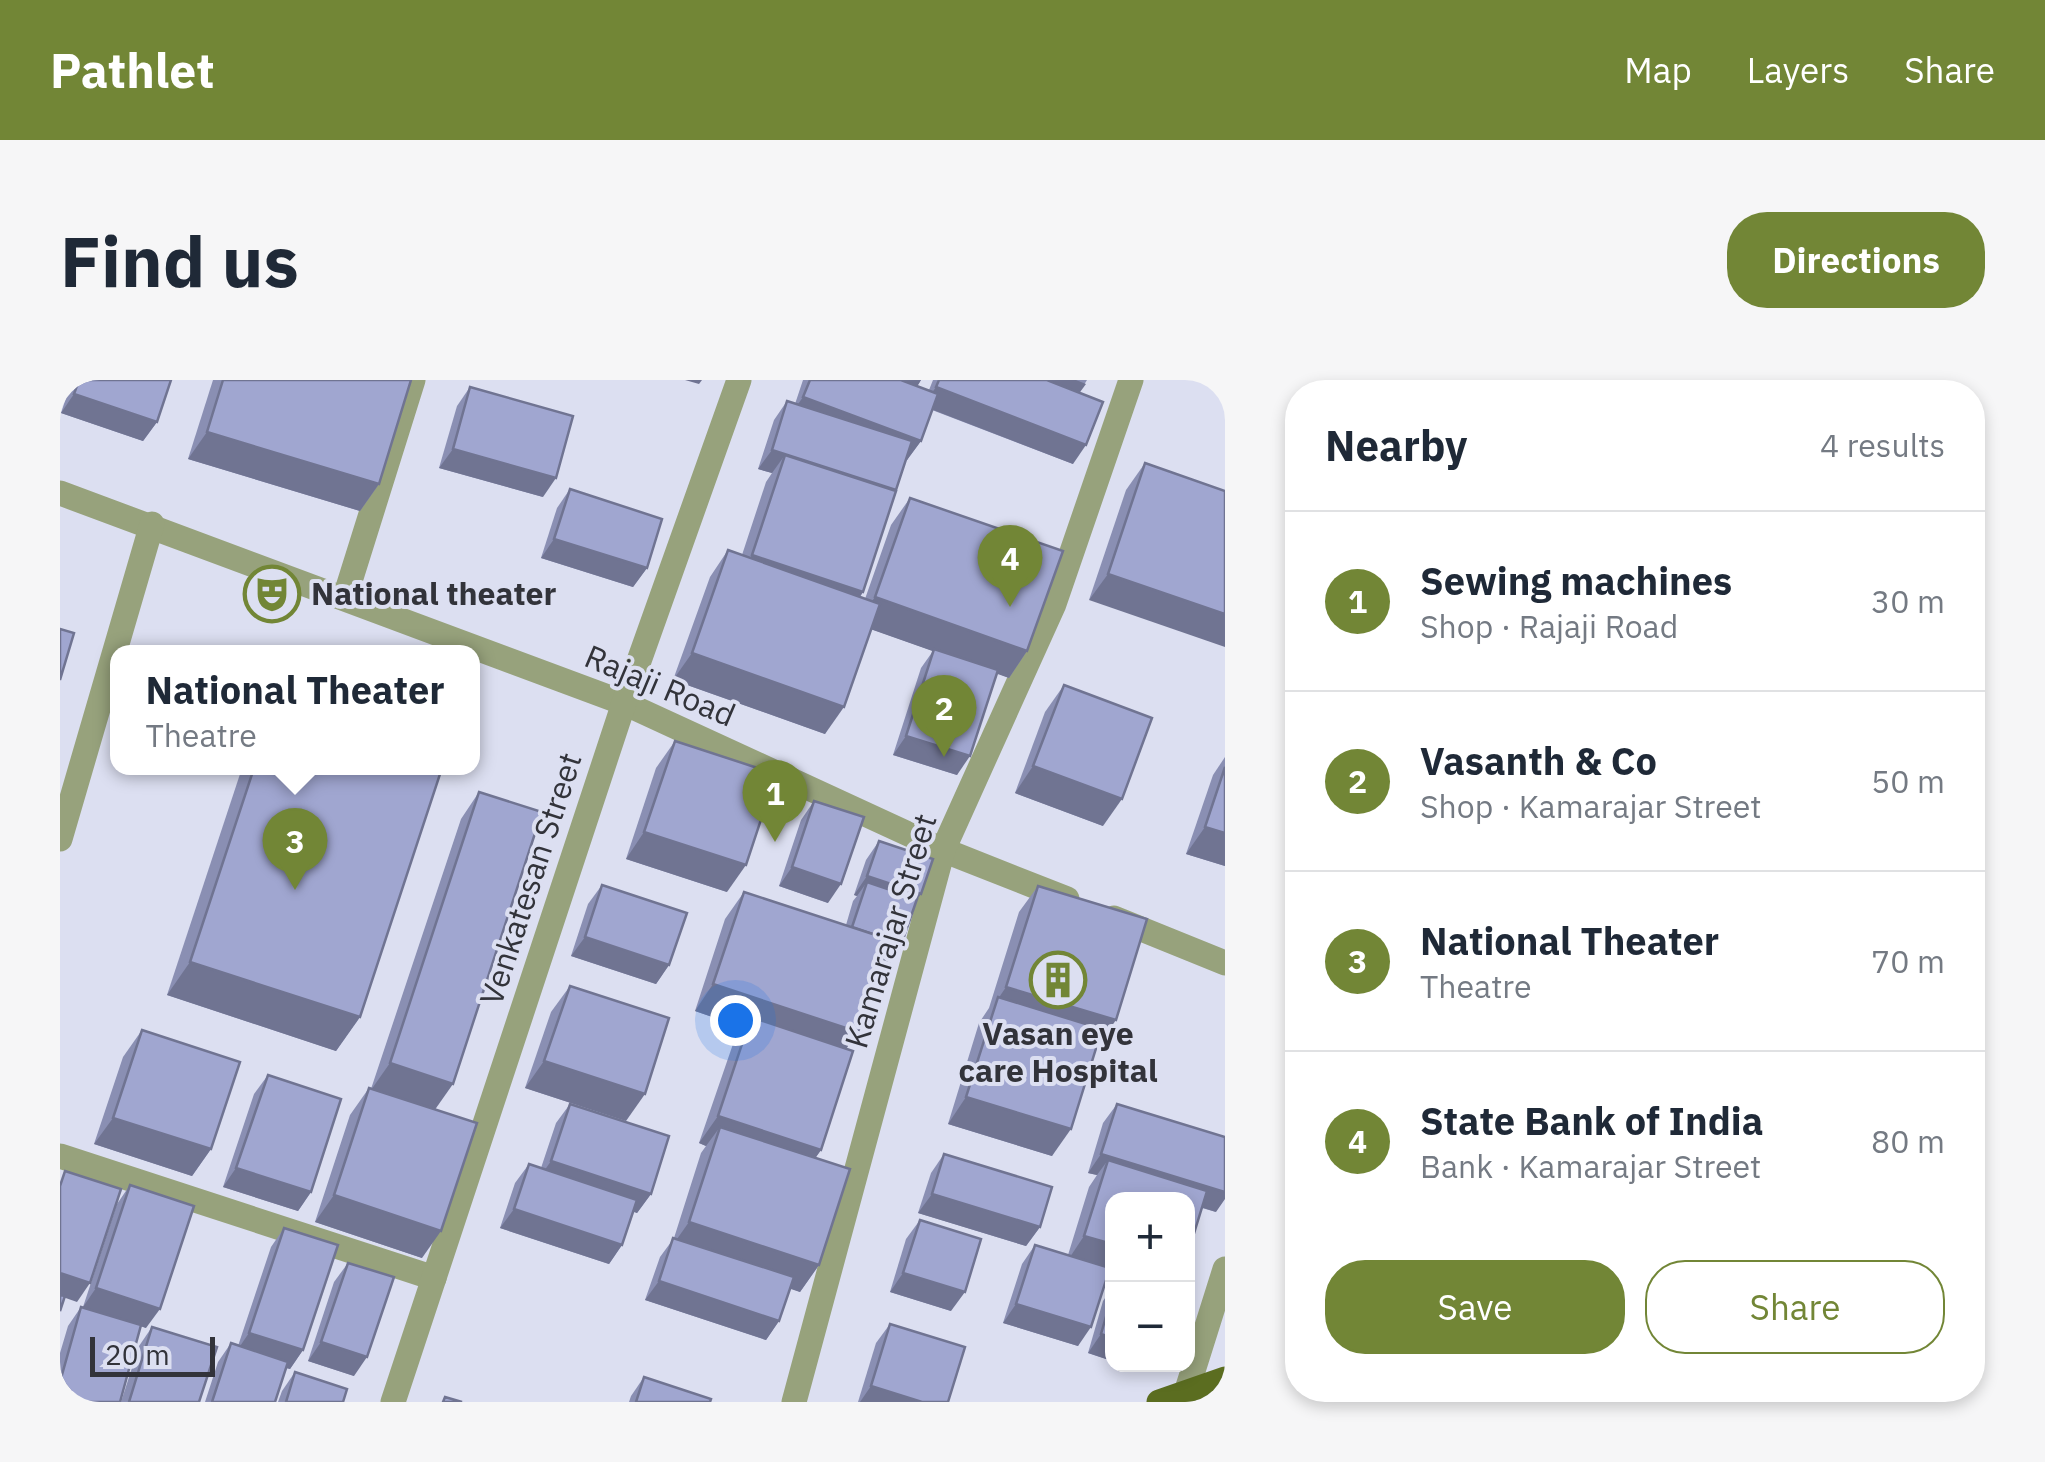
<!DOCTYPE html>
<meta charset="utf-8">
<style>
:root{--surface:#fff;--page:#f6f6f7;--text:#1f2937;--muted:#747a83;--line:#e0e1e3;--accent:#728636}
body{margin:0;font-family:"IBM Plex Sans",sans-serif;background:var(--page);color:var(--text)}
.controls{position:absolute;right:30px;bottom:30px;display:grid;overflow:hidden;border-radius:20px;box-shadow:0 5px 15px #0003}
.controls button{width:90px;height:90px;display:grid;place-items:center;padding:0;border:0;border-bottom:2px solid var(--line);background:var(--surface);color:var(--text);font:50px sans-serif}
.scale{position:absolute;left:30px;bottom:25px;width:125px;box-sizing:border-box;padding-left:10px;border:5px solid #32333a;border-top:0;font-size:28px;line-height:35px;white-space:nowrap;color:#32333a;-webkit-text-stroke:8px #dcdff1;paint-order:stroke}
.you{position:absolute;left:675px;top:640px;width:35px;height:35px;margin:-25px;border:8px solid #fff;border-radius:50%;background:#1a73e8;box-shadow:0 0 0 15px #1a73e833}
.badge{display:grid;place-items:center;width:65px;height:65px;border-radius:50%;background:var(--accent);color:#fff;font-size:32px;font-weight:700}
.pin{position:absolute;translate:-50% -82px;filter:drop-shadow(0 2px 5px #0008)}
.pin::after{content:'';position:absolute;top:52px;width:35px;height:30px;background:inherit;clip-path:polygon(0 0,100% 0,50% 100%)}
.popup{position:absolute;left:50px;top:265px;width:370px;height:130px;box-sizing:border-box;display:grid;place-content:center;border-radius:20px;background:var(--surface);filter:drop-shadow(0 2px 8px #0005);font-size:32px;white-space:nowrap;color:var(--muted)}
.popup b{font-size:38px;color:var(--text)}
.popup::after{content:'';position:absolute;left:50%;top:100%;margin-left:-20px;border:20px solid transparent;border-top-color:var(--surface)}
.list{margin:0;padding:0;list-style:none}
h2{display:flex;justify-content:space-between;align-items:center;height:130px;margin:0;padding:0 40px;font-size:42px}
h2 small{font-size:32px;font-weight:400;color:var(--muted)}
.list li{display:grid;grid-template-columns:65px 1fr auto;gap:30px;align-items:center;box-sizing:border-box;height:180px;padding:0 40px;border-top:2px solid var(--line)}
.list b{display:block;font-size:38px;white-space:nowrap}
.list p{margin:0;font-size:32px;white-space:nowrap;color:var(--muted)}
.list em{font-size:32px;font-style:normal;color:var(--muted)}
.actions{display:flex;gap:20px;padding:30px 40px}
.actions a{flex:1;padding:22px 0;border:2px solid var(--accent);border-radius:40px;text-align:center;font-size:35px;color:var(--accent)}
.actions .main{background:var(--accent);color:#fff}
.map{position:relative;flex:none;width:1165px;height:1022px;overflow:hidden;border-radius:40px}
header{display:flex;align-items:center;gap:60px;box-sizing:border-box;height:140px;padding:0 50px;background:var(--accent);color:#fff}
header strong{font-size:48px}
nav{display:flex;gap:55px;margin-inline-start:auto;font-size:35px}
.intro{display:flex;align-items:center;justify-content:space-between;box-sizing:border-box;height:240px;padding:0 60px}
h1{margin:0;font-size:70px}
.button{padding:25px 45px;border-radius:40px;background:var(--accent);color:#fff;font-size:35px;font-weight:700}
main{display:flex;gap:60px;padding:0 60px}
aside{flex:1;background:var(--surface);border-radius:40px;box-shadow:0 5px 15px #0003}
.map>svg:first-child{display:block}
.lines{fill:none;stroke-linecap:round;stroke-linejoin:round}
.minor{stroke:#97a27c;stroke-width:25}
.major{stroke:#5b6d20;stroke-width:25}
.wall{fill:#8a8fb3}
.shaded-wall{fill:#707492}
.building{fill:#a0a6d0;stroke:#707492;stroke-width:2.5}
.labels{text-anchor:middle;stroke-width:8;stroke-linejoin:round;paint-order:stroke}
.poi-label{font-size:32px;font-weight:bold;fill:#32333a;stroke:#dcdff1;text-anchor:start}
.street-label{font-size:32px;fill:#32333a;stroke:#dcdff1}
</style>
<header>
<strong>Pathlet</strong>
<nav><a>Map</a><a>Layers</a><a>Share</a></nav>
</header>
<div class="intro"><h1>Find us</h1><a class="button">Directions</a></div>
<main>
<div class="map">
<svg width="1165" height="1022" viewBox="0 0 1165 1022">
<rect width="100%" height="100%" fill="#dcdff1"/>
<g class="lines">
<!-- minor -->
<g class="minor">
<polyline points="0,113 564,323 883,470 1007,519"/>
<polyline points="285,217 353,0"/>
<polyline points="0,459 92,144"/>
<polyline points="1054,538 1165,583"/>
<polyline points="0,776 374,898"/>
<polyline points="1126,1013 1165,889"/>
<polyline points="333,1022 564,323 679,0"/>
<polyline points="734,1022 883,470 994,224 1071,0"/>
</g>
<!-- major -->
<polyline class="major" points="1099,1022 1165,999"/>
</g>
<!-- wall -->
<g class="wall">
<polygon points="12,0 111,0 97,42 83,61 1,33"/>
<polygon points="153,0 351,0 319,104 300,131 128,79"/>
<polygon points="743,0 861,0 857,6 869,10 873,0 1027,0 1019,13 1013,84 872,30 861,61 847,80 846,79 803,212 800,217 805,219 831,145 850,118 967,271 949,298 937,293 897,395 833,375 861,288 873,271 811,249 765,354 613,300 650,197 668,170 682,175 706,102 712,93 698,89 714,40 727,21 735,24"/>
<polygon points="410,7 483,117 379,88 397,26"/>
<polygon points="1085,83 1165,111 1029,220 1066,110"/>
<polygon points="510,109 587,188 573,207 481,178 497,128"/>
<polygon points="1004,305 1043,446 955,413 985,332"/>
<polygon points="615,361 667,512 566,479 596,388"/>
<polygon points="1165,377 1165,486 1126,474 1153,395"/>
<polygon points="182,388 382,388 300,637 276,671 107,615"/>
<polygon points="419,412 375,729 362,878 255,842 290,735 309,708 311,709 401,439"/>
<polygon points="754,421 768,523 719,506 741,440"/>
<polygon points="819,461 856,521 840,568 827,587 820,584 786,668 761,770 755,778 759,885 740,912 730,908 719,941 706,960 585,920 600,877 614,858 641,773 646,766 639,763 673,664 684,648 635,631 665,539 684,512 786,545 793,521 797,516 794,515 806,480"/>
<polygon points="542,505 609,585 596,604 511,576 528,524"/>
<polygon points="978,506 1037,667 992,776 888,744 919,643 929,628 959,532"/>
<polygon points="510,606 566,741 465,708 491,632"/>
<polygon points="82,650 151,769 132,796 34,764 63,677"/>
<polygon points="208,695 251,812 238,831 163,807 194,714"/>
<polygon points="510,724 591,814 577,833 573,831 562,865 549,884 440,848 455,803 469,784 481,788 496,743"/>
<polygon points="1057,724 1156,832 1142,828 1052,820 1052,897 1047,895 1018,966 943,943 962,884 975,865 1008,875 1029,807 1037,795 1028,793 1043,743"/>
<polygon points="884,774 980,847 966,866 858,833 871,793"/>
<polygon points="70,805 86,948 81,946 0,1022 0,973 8,946 21,927 23,927 57,824"/>
<polygon points="860,840 891,931 830,912 846,859"/>
<polygon points="224,848 243,970 230,989 226,988 215,1022 145,1022 158,982 171,963 178,966 211,867"/>
<polygon points="288,883 294,996 248,981 274,902"/>
<polygon points="1052,908 1052,981 1028,973 1043,921"/>
<polygon points="830,944 888,1022 798,1022 816,963"/>
<polygon points="92,947 139,1022 61,1022 79,966"/>
<polygon points="235,992 283,1022 218,1022 222,1011"/>
<polygon points="584,997 650,1022 569,1022 571,1016"/>
</g>
<!-- shaded-wall -->
<g class="shaded-wall">
<polygon points="625,0 642,0 639,4"/>
<polygon points="830,0 861,0 855,10"/>
<polygon points="954,0 1016,0 1026,4 1012,23"/>
<polygon points="876,7 1026,65 1013,84 863,26"/>
<polygon points="14,14 97,42 83,61 1,33"/>
<polygon points="743,17 861,61 847,80 730,36"/>
<polygon points="147,52 319,104 300,131 128,79"/>
<polygon points="393,69 496,98 483,117 379,88"/>
<polygon points="712,70 836,110 822,129 725,75 712,93 698,89"/>
<polygon points="494,159 587,188 573,207 481,178"/>
<polygon points="692,175 803,212 784,239 673,202"/>
<polygon points="1048,194 1165,234 1165,267 1029,220"/>
<polygon points="815,217 967,271 949,298 796,244"/>
<polygon points="632,273 784,327 765,354 613,300"/>
<polygon points="846,356 910,376 897,395 833,375"/>
<polygon points="973,386 1062,419 1043,446 955,413"/>
<polygon points="1145,447 1165,453 1165,486 1126,474"/>
<polygon points="584,452 686,485 667,512 566,479"/>
<polygon points="732,487 781,504 768,523 719,506"/>
<polygon points="807,496 861,514 848,533 807,502 797,516 794,515"/>
<polygon points="791,552 840,568 827,587 778,571"/>
<polygon points="525,557 609,585 596,604 511,576"/>
<polygon points="130,582 300,637 276,671 107,615"/>
<polygon points="653,604 798,652 779,679 691,637 684,648 635,631"/>
<polygon points="946,607 1056,640 1037,667 932,635 936,622"/>
<polygon points="484,681 585,714 566,741 465,708"/>
<polygon points="330,683 393,704 374,731 311,710"/>
<polygon points="906,717 1011,749 992,776 888,744"/>
<polygon points="658,736 761,770 742,797 660,747 646,766 639,763"/>
<polygon points="53,738 151,769 132,796 34,764"/>
<polygon points="1041,774 1165,812 1165,819 1156,832 1128,823 1048,780 1037,795 1028,793"/>
<polygon points="491,781 591,814 577,833 478,800"/>
<polygon points="176,788 251,812 238,831 163,807"/>
<polygon points="872,814 980,847 966,866 858,833"/>
<polygon points="274,815 381,851 362,878 255,842"/>
<polygon points="454,829 562,865 549,884 440,848"/>
<polygon points="629,842 759,885 740,912 610,869"/>
<polygon points="1024,856 1052,864 1052,897 1006,883"/>
<polygon points="0,893 30,903 17,922 0,916"/>
<polygon points="843,893 905,912 891,931 830,912"/>
<polygon points="599,901 719,941 706,960 585,920"/>
<polygon points="36,908 100,929 86,948 23,927"/>
<polygon points="956,924 1031,947 1018,966 943,943"/>
<polygon points="189,953 243,970 230,989 176,972"/>
<polygon points="1041,954 1052,958 1052,981 1028,973"/>
<polygon points="261,962 307,977 294,996 248,981"/>
<polygon points="811,1006 862,1022 800,1022"/>
</g>
<!-- building -->
<g class="building">
<polygon points="19,0 111,0 97,42 14,14"/>
<polygon points="163,0 351,0 319,104 147,52"/>
<polygon points="750,0 841,0 878,14 861,61 743,17"/>
<polygon points="879,0 987,0 1043,22 1026,65 876,7"/>
<polygon points="410,7 513,36 496,98 393,69"/>
<polygon points="727,21 852,61 836,110 712,70"/>
<polygon points="725,75 836,111 803,212 692,175"/>
<polygon points="1085,83 1165,111 1165,234 1048,194"/>
<polygon points="510,109 602,139 587,188 494,159"/>
<polygon points="850,118 1003,171 967,271 815,217"/>
<polygon points="668,170 820,224 784,327 632,273"/>
<polygon points="0,249 14,253 0,300"/>
<polygon points="874,269 938,290 910,376 846,356"/>
<polygon points="1004,305 1092,338 1062,419 973,386"/>
<polygon points="615,361 716,394 686,485 584,452"/>
<polygon points="1165,387 1165,453 1145,447"/>
<polygon points="194,388 382,388 300,637 130,582"/>
<polygon points="419,412 482,432 393,704 330,683"/>
<polygon points="754,421 804,437 781,504 732,487"/>
<polygon points="819,461 873,479 861,514 807,496"/>
<polygon points="807,502 857,519 840,568 827,563 828,559 792,547"/>
<polygon points="542,505 627,533 609,585 525,557"/>
<polygon points="978,506 1087,539 1056,640 946,607"/>
<polygon points="684,512 828,559 798,652 653,604"/>
<polygon points="510,606 609,638 585,714 484,681"/>
<polygon points="938,617 1042,649 1011,749 906,717"/>
<polygon points="691,637 793,671 761,770 658,736"/>
<polygon points="82,650 180,682 151,769 53,738"/>
<polygon points="208,695 281,719 251,812 176,788"/>
<polygon points="309,708 417,743 381,851 274,815"/>
<polygon points="510,724 609,756 591,814 491,781"/>
<polygon points="1057,724 1165,757 1165,812 1041,774"/>
<polygon points="660,747 790,789 759,885 629,842"/>
<polygon points="884,774 992,807 980,847 872,814"/>
<polygon points="1048,780 1147,811 1128,873 1128,820 1052,820 1052,864 1024,856"/>
<polygon points="469,784 577,820 562,865 454,829"/>
<polygon points="5,791 61,809 30,903 0,893 0,806"/>
<polygon points="70,805 134,826 100,929 36,908"/>
<polygon points="860,840 921,859 905,912 843,893"/>
<polygon points="224,848 278,865 243,970 189,953"/>
<polygon points="613,858 734,897 719,941 599,901"/>
<polygon points="975,865 1050,888 1031,947 956,924"/>
<polygon points="288,883 334,897 307,977 261,962"/>
<polygon points="0,915 5,916 0,931"/>
<polygon points="1052,916 1052,958 1041,954"/>
<polygon points="21,927 81,945 60,1022 16,1022 0,1018 0,1002"/>
<polygon points="830,944 905,967 888,1022 862,1022 811,1006"/>
<polygon points="92,947 157,967 139,1022 69,1022"/>
<polygon points="171,963 228,982 215,1022 152,1022"/>
<polygon points="235,992 287,1009 283,1022 226,1022"/>
<polygon points="584,997 651,1019 650,1022 576,1022"/>
<polygon points="385,1017 402,1022 383,1022"/>
</g>
<!-- icons -->
<defs>
<g id="theatre-ring" transform="scale(2.875)"><circle r="9.5" fill="#dcdff1" stroke="#728636" stroke-width="1.5"/><path d="M-5-5.5Q0-4 5-5.5V0Q5 5 0 6Q-5 5-5 0ZM-3.3-2.5H-1v1.5H-3.3ZM1-2.5H3.3v1.5H1ZM-2.8 1Q0 5.5 2.8 1Z" fill="#728636"/></g>
<g id="building-ring" transform="scale(2.875)"><circle r="9.5" fill="#dcdff1" stroke="#728636" stroke-width="1.5"/><path d="M-4-6H4V6H1V3H-1V6H-4ZM-2.5-4.3h1.7v1.8h-1.7ZM.8-4.3h1.7v1.8H.8ZM-2.5-1h1.7V.8h-1.7ZM.8-1h1.7V.8H.8Z" fill="#728636"/></g>
</defs>
<g fill-rule="evenodd">
<use href="#theatre-ring" x="212" y="214"/>
<use href="#building-ring" x="998" y="600"/>
</g>
<g class="labels">
<!-- poi labels -->
<g class="poi-label">
<text x="251" y="225">National theater</text>
<text x="998" y="665" text-anchor="middle">Vasan eye<tspan x="998" dy="37">care Hospital</tspan></text>
</g>
<!-- street labels -->
<g class="street-label">
<text transform="translate(600 306) rotate(23)" y="11">Rajaji Road</text>
<text transform="translate(471 499) rotate(-72)" y="11">Venkatesan Street</text>
<text transform="translate(831 551) rotate(-73)" y="11">Kamarajar Street</text>
</g>
</g>
</svg>
<div class="controls">
<button>+</button>
<button>−</button>
</div>
<div class="scale">20 m</div>
<div class="you"></div>
<div class="pin badge" style="left:715px;top:462px">1</div>
<div class="pin badge" style="left:884px;top:377px">2</div>
<div class="pin badge" style="left:235px;top:510px">3</div>
<div class="popup"><b>National Theater</b>Theatre</div>
<div class="pin badge" style="left:950px;top:227px">4</div>
</div>
<aside>
<h2>Nearby<small>4 results</small></h2>
<ul class="list">
<li><span class="badge">1</span><div><b>Sewing machines</b><p>Shop · Rajaji Road</p></div><em>30 m</em></li>
<li><span class="badge">2</span><div><b>Vasanth &amp; Co</b><p>Shop · Kamarajar Street</p></div><em>50 m</em></li>
<li><span class="badge">3</span><div><b>National Theater</b><p>Theatre</p></div><em>70 m</em></li>
<li><span class="badge">4</span><div><b>State Bank of India</b><p>Bank · Kamarajar Street</p></div><em>80 m</em></li>
</ul>
<div class="actions"><a class="main">Save</a><a>Share</a></div>
</aside>
</main>
